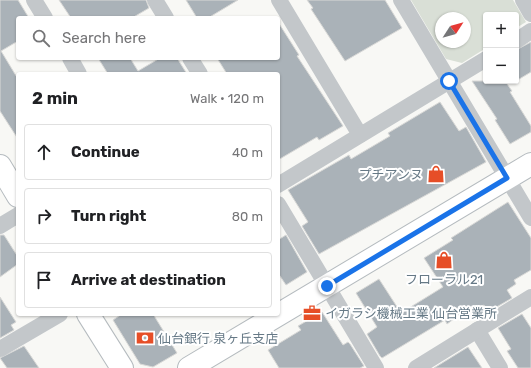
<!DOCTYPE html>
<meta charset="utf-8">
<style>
:root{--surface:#fff;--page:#f6f6f6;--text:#202124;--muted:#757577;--line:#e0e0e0}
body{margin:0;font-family:Rubik,"Noto Sans JP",sans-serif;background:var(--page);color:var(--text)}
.controls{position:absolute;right:12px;top:12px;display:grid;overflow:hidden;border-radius:4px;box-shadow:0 1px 3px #0004}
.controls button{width:36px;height:36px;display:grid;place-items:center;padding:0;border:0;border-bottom:1px solid var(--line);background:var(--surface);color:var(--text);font:20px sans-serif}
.compass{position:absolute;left:435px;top:12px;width:36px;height:36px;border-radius:50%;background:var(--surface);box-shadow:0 1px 3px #0004;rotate:54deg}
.stop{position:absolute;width:12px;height:12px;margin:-9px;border:3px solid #1a73e8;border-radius:50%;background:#fff}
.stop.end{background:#1a73e8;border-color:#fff;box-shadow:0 1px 4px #0008}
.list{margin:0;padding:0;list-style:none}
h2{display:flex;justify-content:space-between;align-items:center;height:52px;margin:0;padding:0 16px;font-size:17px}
h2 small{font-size:13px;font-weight:400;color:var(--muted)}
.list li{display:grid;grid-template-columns:26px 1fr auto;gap:12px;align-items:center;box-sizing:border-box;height:56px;margin:0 8px 8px;padding:0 8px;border:1px solid var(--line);border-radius:4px}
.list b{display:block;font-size:15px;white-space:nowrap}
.list em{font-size:13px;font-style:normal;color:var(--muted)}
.icon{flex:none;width:22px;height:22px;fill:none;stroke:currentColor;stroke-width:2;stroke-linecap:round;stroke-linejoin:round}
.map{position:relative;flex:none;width:531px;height:368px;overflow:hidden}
.search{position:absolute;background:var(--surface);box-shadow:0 1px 3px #0004;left:16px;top:16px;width:264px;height:44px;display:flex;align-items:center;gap:10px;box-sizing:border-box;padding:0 14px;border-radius:4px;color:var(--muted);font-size:15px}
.panel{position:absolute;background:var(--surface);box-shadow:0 1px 3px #0004;left:16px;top:72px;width:264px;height:244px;border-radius:4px}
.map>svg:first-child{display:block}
.green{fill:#d9dfd6;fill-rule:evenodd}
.building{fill:#aab2b8;stroke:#d9d9d7}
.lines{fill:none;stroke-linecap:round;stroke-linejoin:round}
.secondary-casing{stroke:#b5bbbf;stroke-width:24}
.street{stroke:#c3c7ca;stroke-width:16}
.secondary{stroke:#fff;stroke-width:22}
.route{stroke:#1a73e8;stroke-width:5}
.labels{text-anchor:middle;stroke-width:4;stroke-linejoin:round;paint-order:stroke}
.poi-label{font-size:13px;fill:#667986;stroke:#fff;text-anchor:start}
</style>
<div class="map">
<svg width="531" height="368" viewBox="0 0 531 368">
<rect width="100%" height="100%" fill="#f8f8f5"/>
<!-- green -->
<path class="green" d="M411 0H513L526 22 516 28V15H486V48L462 63 446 59ZM441 18H465V42H441Z"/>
<!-- building -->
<g class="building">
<polygon points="0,0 18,0 29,18 18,18 18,41 1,51 18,79 18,139 0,111"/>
<polygon points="59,0 146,0 149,8 132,18 71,18"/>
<polygon points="186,0 238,0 208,18 197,18"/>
<polygon points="307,0 385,0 402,28 345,61 311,9 313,8"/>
<polygon points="278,22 299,55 297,56 343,126 319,140 317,137 278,160 278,74 227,74 217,58 278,58"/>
<polygon points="531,42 531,72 516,81 516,50"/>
<polygon points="98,58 130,58 138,71 160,58 177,58 187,74 108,74"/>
<polygon points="472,81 505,81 512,91 510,92 531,126 531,132 510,144 495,120 497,119"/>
<polygon points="440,102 459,131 466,127 486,162 319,254 302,226 308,222 288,190 349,155 351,159 390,136 388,133"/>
<polygon points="508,202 531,238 531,270 514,280 516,284 507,290 512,298 488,312 484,305 465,316 462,313 447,324 445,320 382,358 380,356 367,334 377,327 356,293 379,279 401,313 443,287 424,258 453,240 451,238"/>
<polygon points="0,235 4,235 18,257 18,264 0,277"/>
<polygon points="286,235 307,272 286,285 278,273 278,240"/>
<polygon points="0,297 16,322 11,325 14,330 0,338"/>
<polygon points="322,312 343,345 348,342 350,344 364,366 360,368 279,368 268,350 301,330 298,326"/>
<polygon points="122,314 153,314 177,353 153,367 140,364 113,320"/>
<polygon points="522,314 531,328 531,368 518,368 507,351 511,349 498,328"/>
<polygon points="24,346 39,368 7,368 0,358"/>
<polygon points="468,347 482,368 434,368"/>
</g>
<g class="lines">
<!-- secondary casing -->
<g class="secondary-casing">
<g id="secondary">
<polyline points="0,166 18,196"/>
<polyline points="88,314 122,368"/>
<polyline points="189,368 531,164"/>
</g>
</g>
<!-- street -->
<g class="street">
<polyline points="34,0 45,18"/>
<polyline points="155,0 166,18"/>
<polyline points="279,0 360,135"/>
<polyline points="401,0 531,218"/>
<polyline points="523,0 531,14"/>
<polyline points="516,41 531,31"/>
<polyline points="70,58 79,74"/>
<polyline points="190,58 200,74"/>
<polyline points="278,185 486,59"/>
<polyline points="278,204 376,368"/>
<polyline points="0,226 18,215"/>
<polyline points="477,330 500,368"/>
<polyline points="0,349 60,314"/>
<polyline points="416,368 531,297"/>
</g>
<!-- secondary -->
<use href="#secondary" class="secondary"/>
</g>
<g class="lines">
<!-- route -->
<polyline class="route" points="327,286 507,178 449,81"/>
</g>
<!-- icons -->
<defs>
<g id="shop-bare" transform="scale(1.38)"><path d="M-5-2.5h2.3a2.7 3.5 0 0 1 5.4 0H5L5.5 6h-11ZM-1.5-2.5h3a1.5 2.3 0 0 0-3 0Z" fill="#e64e27" stroke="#fff" stroke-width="2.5" paint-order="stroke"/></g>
<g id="office-bare" transform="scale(1.38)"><path d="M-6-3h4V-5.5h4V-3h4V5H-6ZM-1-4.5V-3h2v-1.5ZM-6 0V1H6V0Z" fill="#e64e27" stroke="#fff" stroke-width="2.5" paint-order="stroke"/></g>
<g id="bank-bare" transform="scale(1.38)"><path d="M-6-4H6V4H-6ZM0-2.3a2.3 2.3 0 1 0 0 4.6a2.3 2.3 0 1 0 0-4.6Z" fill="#e64e27" stroke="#fff" stroke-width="2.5" paint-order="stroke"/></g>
</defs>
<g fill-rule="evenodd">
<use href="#shop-bare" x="436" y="174"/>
<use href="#shop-bare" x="444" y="260"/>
<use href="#office-bare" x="312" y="313"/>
<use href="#bank-bare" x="145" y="338"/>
</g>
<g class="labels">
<!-- poi labels -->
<g class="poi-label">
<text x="423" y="179" text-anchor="end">プチアンヌ</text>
<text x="444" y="284" text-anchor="middle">フローラル21</text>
<text x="325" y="318">イガラシ機械工業 仙台営業所</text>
<text x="158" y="343">仙台銀行 泉ヶ丘支店</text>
</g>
</g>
</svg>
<div class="controls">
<button>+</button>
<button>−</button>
</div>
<svg class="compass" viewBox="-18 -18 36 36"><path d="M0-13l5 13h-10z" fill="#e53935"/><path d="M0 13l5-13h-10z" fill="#757577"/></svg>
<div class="stop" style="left:449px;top:81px"></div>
<div class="stop end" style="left:327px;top:286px"></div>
<div class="search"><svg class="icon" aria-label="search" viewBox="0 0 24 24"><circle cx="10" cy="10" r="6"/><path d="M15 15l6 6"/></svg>Search here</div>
<section class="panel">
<h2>2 min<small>Walk · 120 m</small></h2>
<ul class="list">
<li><svg class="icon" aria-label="ahead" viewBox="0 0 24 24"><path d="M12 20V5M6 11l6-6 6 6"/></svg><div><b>Continue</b></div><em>40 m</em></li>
<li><svg class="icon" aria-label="right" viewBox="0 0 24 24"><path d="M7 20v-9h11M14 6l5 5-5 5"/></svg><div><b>Turn right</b></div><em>80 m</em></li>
<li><svg class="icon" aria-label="arrive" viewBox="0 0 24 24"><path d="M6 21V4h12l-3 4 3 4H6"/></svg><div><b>Arrive at destination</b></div></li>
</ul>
</section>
</div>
